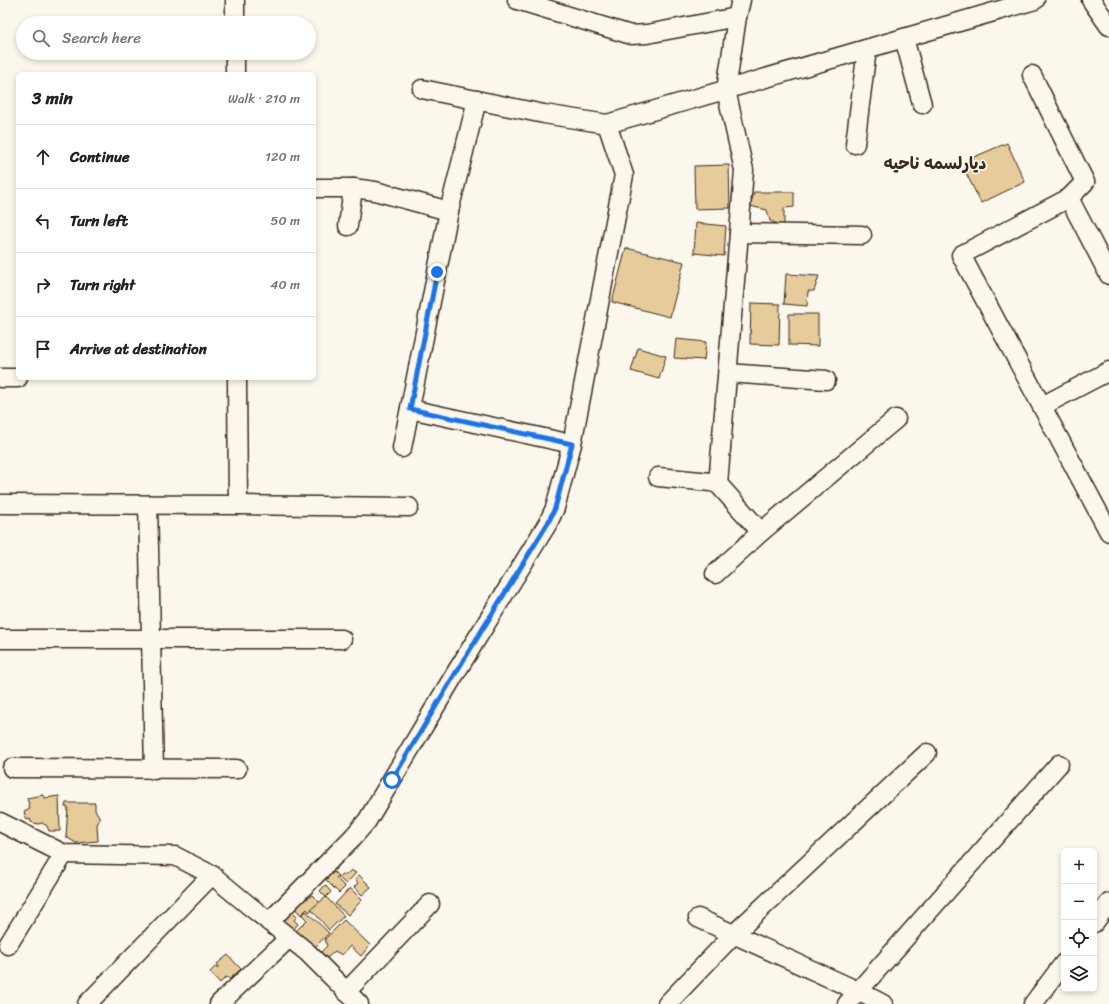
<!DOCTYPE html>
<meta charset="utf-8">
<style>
:root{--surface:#fff;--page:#f6f6f6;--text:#202124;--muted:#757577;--line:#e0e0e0}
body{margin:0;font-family:Sriracha,"Playpen Sans Arabic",sans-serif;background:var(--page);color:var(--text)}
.controls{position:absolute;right:12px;bottom:12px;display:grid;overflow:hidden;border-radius:6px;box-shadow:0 2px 6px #0003}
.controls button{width:36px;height:36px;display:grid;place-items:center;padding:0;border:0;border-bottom:1px solid var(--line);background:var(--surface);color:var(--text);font:20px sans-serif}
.stop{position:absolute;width:12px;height:12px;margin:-9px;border:3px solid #1a73e8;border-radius:50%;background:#fff}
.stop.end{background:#1a73e8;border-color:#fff;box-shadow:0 1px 4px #0008}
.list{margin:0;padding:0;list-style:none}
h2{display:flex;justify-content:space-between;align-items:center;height:52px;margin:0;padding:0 16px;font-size:17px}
h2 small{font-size:13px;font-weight:400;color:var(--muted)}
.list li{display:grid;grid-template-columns:26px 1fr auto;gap:12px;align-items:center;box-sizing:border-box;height:64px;padding:0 16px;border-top:1px solid var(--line)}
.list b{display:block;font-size:15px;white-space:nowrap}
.list em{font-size:13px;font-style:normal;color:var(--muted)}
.icon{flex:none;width:22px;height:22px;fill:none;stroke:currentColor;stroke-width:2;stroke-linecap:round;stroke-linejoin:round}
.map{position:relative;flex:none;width:1109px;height:1004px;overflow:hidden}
.search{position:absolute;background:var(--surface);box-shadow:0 2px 6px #0003;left:16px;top:16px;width:300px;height:44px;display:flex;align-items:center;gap:10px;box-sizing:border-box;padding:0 14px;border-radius:22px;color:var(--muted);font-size:15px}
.panel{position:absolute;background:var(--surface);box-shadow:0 2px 6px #0003;left:16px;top:72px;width:300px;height:308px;border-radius:6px}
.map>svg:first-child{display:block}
.building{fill:#e6cb9b;stroke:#3b2a1e}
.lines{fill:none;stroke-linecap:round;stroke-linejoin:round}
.street-casing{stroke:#3b2a1e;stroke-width:21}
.street{stroke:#fbf7ec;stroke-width:18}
.route{stroke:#1a73e8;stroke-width:5}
.labels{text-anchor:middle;stroke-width:3.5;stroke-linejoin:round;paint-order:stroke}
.district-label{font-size:17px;font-weight:bold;fill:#3b2a1e;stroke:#fbf7ec}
</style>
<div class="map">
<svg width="1109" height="1004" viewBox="0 0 1109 1004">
<rect width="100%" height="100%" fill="#fbf7ec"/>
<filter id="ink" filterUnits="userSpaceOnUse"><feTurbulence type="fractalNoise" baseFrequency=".025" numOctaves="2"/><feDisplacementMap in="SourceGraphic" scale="8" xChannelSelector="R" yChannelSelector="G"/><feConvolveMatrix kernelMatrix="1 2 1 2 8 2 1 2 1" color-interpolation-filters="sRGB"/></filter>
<g filter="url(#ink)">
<!-- building -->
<g class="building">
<polygon points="1007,143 1025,182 981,203 964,169 974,157"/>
<polygon points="729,165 730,208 695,209 694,166"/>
<polygon points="754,192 794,192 794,207 784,208 784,226 770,221 767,210 750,206"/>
<polygon points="696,223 726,226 724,256 694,253"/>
<polygon points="626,248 684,262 670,317 612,302"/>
<polygon points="786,274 819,276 814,291 808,291 807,306 784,304"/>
<polygon points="751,303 780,304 779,345 750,344"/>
<polygon points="789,314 818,314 818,346 789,345"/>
<polygon points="676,339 706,342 704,360 674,358"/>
<polygon points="638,348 666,356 659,379 631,371"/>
<polygon points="43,795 45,798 59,796 60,831 49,831 47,826 42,823 38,824 31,822 30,819 27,820 24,812 30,809 27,798"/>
<polygon points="66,803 95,803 95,810 100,818 97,825 98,841 76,843 66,837 68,807 65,807"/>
<polygon points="351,870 356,873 346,884 338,877 342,874 346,875"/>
<polygon points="334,872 338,876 336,878 345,887 339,893 326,880"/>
<polygon points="359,875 371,887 362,895 354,887 358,883 355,879"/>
<polygon points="325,885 331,892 326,897 320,891"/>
<polygon points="350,888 362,900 348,915 335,904"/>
<polygon points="312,895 320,903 309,912 307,909 301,915 293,906 304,896 307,899"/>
<polygon points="326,897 344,916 329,930 311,909"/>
<polygon points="306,911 329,933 313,949 296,931 307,920 302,915"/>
<polygon points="292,912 297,917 294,920 298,924 292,931 283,922"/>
<polygon points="344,920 370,945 361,956 350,946 342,955 335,951 327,958 321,952 327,946 325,939"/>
<polygon points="228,955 241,969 230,979 226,977 220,983 210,972 215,967 219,967 217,964"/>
</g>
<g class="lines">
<!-- street casing -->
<g class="street-casing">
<g id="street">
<polyline points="235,0 235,23"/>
<polyline points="517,0 631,35 647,34 737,17"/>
<polyline points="1091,0 1109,26"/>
<polyline points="904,38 922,104"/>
<polyline points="235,53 235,74"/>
<polyline points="1032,75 1085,182 1069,198 1109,275"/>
<polyline points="422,89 544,114 607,124 1035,0"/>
<polyline points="855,144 867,49"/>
<polyline points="314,188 353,188 375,191 449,211"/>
<polyline points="1069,198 961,255 1109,532"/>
<polyline points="348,226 353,188"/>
<polyline points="739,233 862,235"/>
<polyline points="728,373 826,380"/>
<polyline points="0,378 18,378"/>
<polyline points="237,378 238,505"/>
<polyline points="1042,406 1109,371"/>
<polyline points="410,409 572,444"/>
<polyline points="402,448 449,211 477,100"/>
<polyline points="658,477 711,482 718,484 761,532"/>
<polyline points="718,484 739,233 744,170 726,90 737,17 741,0"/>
<polyline points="0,504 238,505 409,507"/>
<polyline points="148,505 154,770"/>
<polyline points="715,574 761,532 896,419"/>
<polyline points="0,639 342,639"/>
<polyline points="12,768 237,769"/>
<polyline points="0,822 64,854 175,856 212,875 247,904 307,952 359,1004"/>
<polyline points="698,918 858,991 883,1004"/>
<polyline points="269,922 353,837 367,821 455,674 548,523 555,508 572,444 624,175 607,124"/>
<polyline points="1094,923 1109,903"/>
<polyline points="8,945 64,854"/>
<polyline points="346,992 430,904"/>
<polyline points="87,1004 212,875"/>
<polyline points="219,1004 289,938"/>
<polyline points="667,1004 734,934 927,753"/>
<polyline points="847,1004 1059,764"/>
<polyline points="1033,1004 1064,963"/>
</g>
</g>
<!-- street -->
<use href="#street" class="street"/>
</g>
</g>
<g class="lines" filter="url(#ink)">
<!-- route -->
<polyline class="route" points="392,780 455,674 548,523 555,508 572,444 410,409 437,272"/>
</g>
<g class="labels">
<!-- district labels -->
<g class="district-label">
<text x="935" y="169">دیارلسمه ناحیه</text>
</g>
</g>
</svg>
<div class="controls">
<button>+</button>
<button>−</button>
<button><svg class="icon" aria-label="locate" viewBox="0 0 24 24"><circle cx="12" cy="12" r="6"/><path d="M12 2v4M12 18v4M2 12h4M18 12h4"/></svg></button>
<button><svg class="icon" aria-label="layers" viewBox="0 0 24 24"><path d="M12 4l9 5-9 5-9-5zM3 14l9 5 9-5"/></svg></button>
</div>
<div class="stop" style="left:392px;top:780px"></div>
<div class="stop end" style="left:437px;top:272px"></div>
<div class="search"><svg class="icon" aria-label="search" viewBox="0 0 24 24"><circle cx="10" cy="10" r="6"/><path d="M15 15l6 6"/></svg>Search here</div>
<section class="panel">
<h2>3 min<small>Walk · 210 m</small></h2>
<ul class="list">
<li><svg class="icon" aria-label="ahead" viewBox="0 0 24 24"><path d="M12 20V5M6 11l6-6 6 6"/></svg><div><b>Continue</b></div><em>120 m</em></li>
<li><svg class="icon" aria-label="left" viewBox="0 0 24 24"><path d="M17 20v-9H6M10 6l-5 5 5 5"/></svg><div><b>Turn left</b></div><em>50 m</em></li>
<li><svg class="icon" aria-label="right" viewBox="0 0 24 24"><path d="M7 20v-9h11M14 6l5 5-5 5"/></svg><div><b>Turn right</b></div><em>40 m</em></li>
<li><svg class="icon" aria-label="arrive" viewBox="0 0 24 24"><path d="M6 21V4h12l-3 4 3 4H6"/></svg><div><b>Arrive at destination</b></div></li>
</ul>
</section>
</div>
